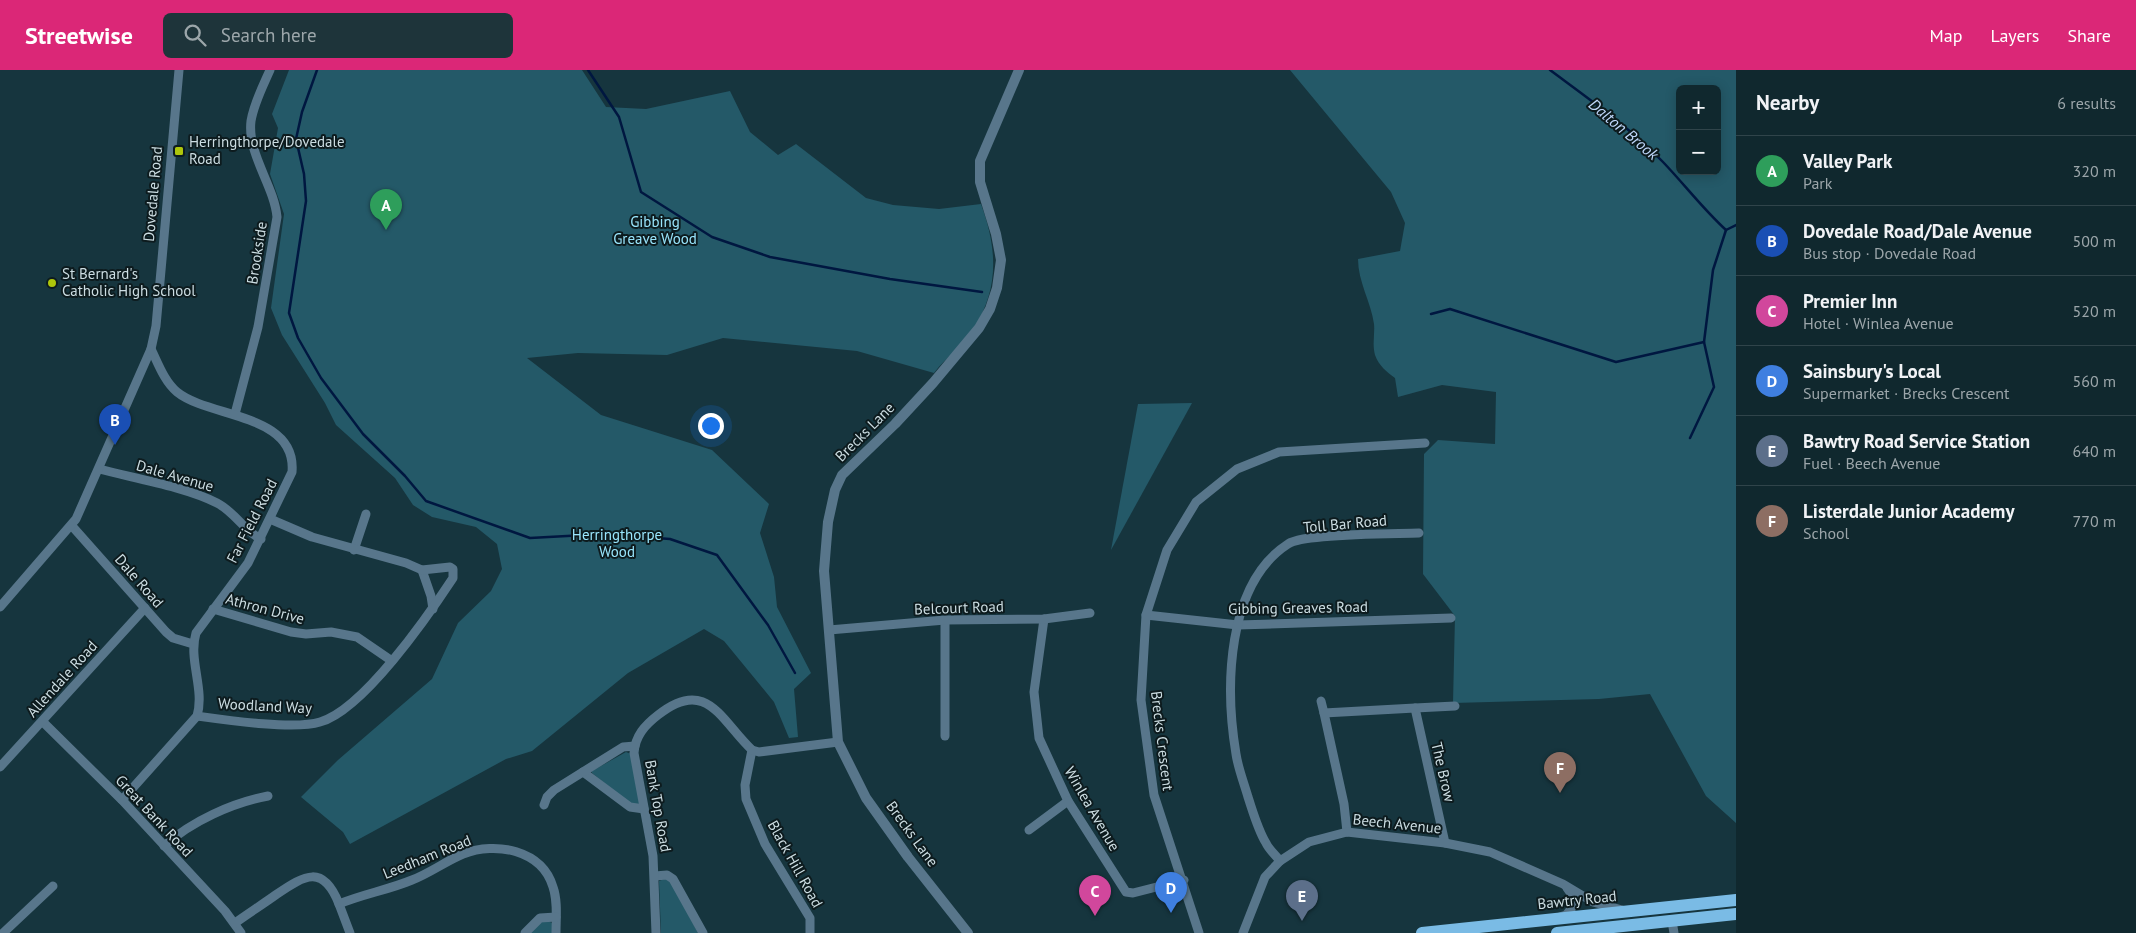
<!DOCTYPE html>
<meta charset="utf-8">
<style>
:root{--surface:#10282e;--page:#1e343a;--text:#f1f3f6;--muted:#9ca6aa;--line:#30444a;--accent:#db2777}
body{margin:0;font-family:"PT Sans",sans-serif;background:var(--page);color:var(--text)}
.controls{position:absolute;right:15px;top:15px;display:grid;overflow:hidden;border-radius:8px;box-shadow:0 2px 12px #0003}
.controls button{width:45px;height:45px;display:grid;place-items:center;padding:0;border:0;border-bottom:1px solid var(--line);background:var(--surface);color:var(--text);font:25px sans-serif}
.you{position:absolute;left:710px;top:355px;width:18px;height:18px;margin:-12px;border:4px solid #fff;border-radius:50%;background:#1a73e8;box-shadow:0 0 0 8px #1a73e833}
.badge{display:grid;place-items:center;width:32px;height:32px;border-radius:50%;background:var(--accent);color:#fff;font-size:16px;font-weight:700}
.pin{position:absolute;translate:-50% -41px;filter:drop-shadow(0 1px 2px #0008)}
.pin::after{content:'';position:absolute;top:26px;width:18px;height:15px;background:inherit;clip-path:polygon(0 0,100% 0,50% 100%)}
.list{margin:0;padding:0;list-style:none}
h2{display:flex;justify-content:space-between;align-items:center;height:65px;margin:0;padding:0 20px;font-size:21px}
h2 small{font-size:16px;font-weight:400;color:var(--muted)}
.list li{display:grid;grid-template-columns:32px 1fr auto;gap:15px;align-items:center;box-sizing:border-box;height:70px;padding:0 20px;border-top:1px solid var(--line)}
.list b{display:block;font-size:19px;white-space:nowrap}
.list p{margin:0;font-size:16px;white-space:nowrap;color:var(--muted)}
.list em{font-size:16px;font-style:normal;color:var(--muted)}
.icon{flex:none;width:28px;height:28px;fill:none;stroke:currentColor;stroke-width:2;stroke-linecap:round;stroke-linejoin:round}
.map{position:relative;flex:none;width:1736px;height:863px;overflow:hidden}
header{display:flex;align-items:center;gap:30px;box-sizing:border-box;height:70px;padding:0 25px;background:var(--accent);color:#fff}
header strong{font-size:24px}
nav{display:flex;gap:28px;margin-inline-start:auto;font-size:18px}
.search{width:350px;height:45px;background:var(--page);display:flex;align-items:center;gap:12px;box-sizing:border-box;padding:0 18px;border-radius:8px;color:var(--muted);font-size:19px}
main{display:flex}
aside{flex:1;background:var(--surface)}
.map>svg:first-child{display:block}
.green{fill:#245968;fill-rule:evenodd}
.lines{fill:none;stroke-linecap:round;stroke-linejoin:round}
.stream{stroke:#001740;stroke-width:2.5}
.minor{stroke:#58768b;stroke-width:9}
.tertiary{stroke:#58768b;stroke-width:10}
.primary{stroke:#7abbe5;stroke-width:12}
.poi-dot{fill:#aec60b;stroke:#0d1b1e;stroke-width:2}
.labels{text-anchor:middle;stroke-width:4;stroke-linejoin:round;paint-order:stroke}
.poi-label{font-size:15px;fill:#ccdde2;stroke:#0d1b1e;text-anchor:start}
.street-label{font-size:15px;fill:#ccdde2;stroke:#0d1b1e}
.park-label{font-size:15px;fill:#99e5fc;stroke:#0d1b1e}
.water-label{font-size:16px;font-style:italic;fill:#bfd6f9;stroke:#0d1b1e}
</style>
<header>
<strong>Streetwise</strong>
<div class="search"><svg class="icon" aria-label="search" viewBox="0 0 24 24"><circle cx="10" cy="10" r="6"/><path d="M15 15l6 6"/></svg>Search here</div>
<nav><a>Map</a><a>Layers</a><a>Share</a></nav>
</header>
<main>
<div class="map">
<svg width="1736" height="863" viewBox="0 0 1736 863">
<rect width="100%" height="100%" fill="#16353e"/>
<!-- green -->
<g class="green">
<path d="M289 0H582L606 37 646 39 730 21 750 62 778 85 796 74 866 128 893 135 939 139 981 134C997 178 1000 218 973 260 963 276 945 288 934 303L857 281 723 268 667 285 578 283 527 288 601 345 712 380 769 434 760 463 774 507 777 537 811 603 794 619 798 667 789 668 774 632 724 571 704 559 628 603 532 681 506 689 350 774 343 762 301 727 338 690 432 609 458 553 491 521 502 499 497 474 476 457 432 447 413 435 395 408 336 355 325 333 282 265 271 238 284 144 270 104 278 58 272 44Z"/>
<path d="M1290 0H1736V753L1706 726 1650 624 1599 629 1453 633 1455 546 1423 504 1424 384 1438 370 1495 374 1496 322 1442 315 1398 327 1395 308C1387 302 1379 296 1375 285 1372 274 1375 264 1374 254 1371 232 1358 212 1358 189L1400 181 1405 153 1391 122ZM1680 19H1717V101H1680Z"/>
<polygon points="1192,333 1111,480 1138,334"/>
<polygon points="626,682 631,684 640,731 639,734 633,736 592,703 592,701"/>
<polygon points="667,808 671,811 698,863 661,863 659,811"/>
<polygon points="549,851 553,854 553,863 529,863 540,852"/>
</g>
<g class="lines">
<!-- stream -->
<g class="stream">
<polyline points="317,0 302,42 296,69 304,104 306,131 289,243 298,268 321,308 363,364 405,406 426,431 530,468 604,464 670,469 717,485 768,555 795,603"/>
<polyline points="588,0 619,47 641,122 712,167 770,187 890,209 982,222"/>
<path d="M1550 0C1589 29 1629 57 1663 92 1685 115 1703 139 1726 160L1736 155"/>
<polyline points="1431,244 1450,239 1616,292 1704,272"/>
<polyline points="1690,368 1714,317 1704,272 1713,200 1726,160"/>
</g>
<!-- minor -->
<g class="minor">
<path d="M235 344 258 257 277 147C274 115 247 84 251 51 254 33 263 16 270 0"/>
<path d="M99 399C133 408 186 417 217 433 235 442 244 461 261 469"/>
<polyline points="72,456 166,562 173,568 193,574"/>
<polyline points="354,480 366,444"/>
<polyline points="422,500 431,526 433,539"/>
<polyline points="0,537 76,449 151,279 156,256 179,0"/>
<polyline points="213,539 291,562 306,564 331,562 357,567 392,591"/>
<polyline points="1146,545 1238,555 1451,548"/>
<polyline points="1044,549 1034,622 1039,668 1068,731 1126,822 1133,823 1184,810"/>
<polyline points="945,550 945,666"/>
<polyline points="829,560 945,550 1044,549 1090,543"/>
<polyline points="1321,631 1324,643"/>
<polyline points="1415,638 1455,636"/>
<path d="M197 646C226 650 294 660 320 652 363 640 428 546 453 508V499L450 497 422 500 406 493 312 467 270 449"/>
<polyline points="43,652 122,730 225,841 241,863"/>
<polyline points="752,680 745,715 746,729 765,774 810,848 810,863"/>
<polyline points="0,697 145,538"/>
<polyline points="583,702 630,737 644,739"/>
<path d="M122 730 197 646C205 619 188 590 196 563L248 493 292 402C297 343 209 348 177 322 164 311 158 293 151 279"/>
<polyline points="544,735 547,727 554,720 623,677 635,676"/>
<polyline points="1029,760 1068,731"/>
<polyline points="1347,762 1344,734 1324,643 1415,638 1445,773"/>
<path d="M164 776C192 751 232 733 268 726"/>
<path d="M1280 791C1276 785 1269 780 1266 773 1258 760 1253 742 1248 727 1244 713 1238 698 1236 684 1225 618 1226 514 1288 474 1304 463 1395 464 1419 463"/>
<polyline points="655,806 667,805 673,809 703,863"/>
<polyline points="339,834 350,863"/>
<polyline points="1560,847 1566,845 1575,834 1574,828 1567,818"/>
<polyline points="1672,851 1674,863"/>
<path d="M235 853C249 843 263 834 277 824 305 805 323 794 339 834 363 824 388 820 412 810 430 803 446 791 463 784 496 771 542 780 553 817 558 831 556 848 556 863"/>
<polyline points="3,863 53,816"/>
<polyline points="525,863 540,848 556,847"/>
<path d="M656 863 653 786 634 683C635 666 645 655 658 645 707 606 721 651 752 680L759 682 838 672"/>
<polyline points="1199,863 1154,725 1141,630 1146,545 1167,480 1196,432 1237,399 1279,382 1425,373"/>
<polyline points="1243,863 1265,807 1280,791 1309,772 1347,762 1445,773 1490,782 1563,814 1593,832 1622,840"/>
</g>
<!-- tertiary -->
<polyline class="tertiary" points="968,863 908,787 866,728 838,672 824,501 828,452 835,420 842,405 895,354 933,313 979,258 990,239 997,218 1001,190 996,164 980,112 980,91 1019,0"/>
<!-- primary -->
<g class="primary">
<polyline points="1422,863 1736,830"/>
<polyline points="1557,863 1736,844"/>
</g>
</g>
<!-- markers -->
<g class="poi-dot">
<rect x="174" y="76" width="10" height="10" rx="2.5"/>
<circle cx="52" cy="213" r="5"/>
</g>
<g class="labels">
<!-- poi labels -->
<g class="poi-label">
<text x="189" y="77">Herringthorpe/Dovedale<tspan x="189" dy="17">Road</tspan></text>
<text x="62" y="209">St Bernard's<tspan x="62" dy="17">Catholic High School</tspan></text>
</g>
<!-- street labels -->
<g class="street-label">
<text transform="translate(153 124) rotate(-85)" y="5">Dovedale Road</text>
<text transform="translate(257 183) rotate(-81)" y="5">Brookside</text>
<text transform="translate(865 362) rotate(-45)" y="5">Brecks Lane</text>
<text transform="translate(175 406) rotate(16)" y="5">Dale Avenue</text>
<text transform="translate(252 451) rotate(-63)" y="5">Far Field Road</text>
<text transform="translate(1345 454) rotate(-5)" y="5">Toll Bar Road</text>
<text transform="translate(139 511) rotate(49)" y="5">Dale Road</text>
<text transform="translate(959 538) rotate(-2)" y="5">Belcourt Road</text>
<text transform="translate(1298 538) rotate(-1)" y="5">Gibbing Greaves Road</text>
<text transform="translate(265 539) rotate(15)" y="5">Athron Drive</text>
<text transform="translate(62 609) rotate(-48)" y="5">Allendale Road</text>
<text transform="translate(265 636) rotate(3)" y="5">Woodland Way</text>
<text transform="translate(1162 671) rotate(83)" y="5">Brecks Crescent</text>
<text transform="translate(1443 702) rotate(77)" y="5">The Brow</text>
<text transform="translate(658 736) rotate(80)" y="5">Bank Top Road</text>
<text transform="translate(1092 739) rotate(60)" y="5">Winlea Avenue</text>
<text transform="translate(154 746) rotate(47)" y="5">Great Bank Road</text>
<text transform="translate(1397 754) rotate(6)" y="5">Beech Avenue</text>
<text transform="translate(912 764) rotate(54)" y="5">Brecks Lane</text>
<text transform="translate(427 787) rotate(-22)" y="5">Leedham Road</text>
<text transform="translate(795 794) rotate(61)" y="5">Black Hill Road</text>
<text transform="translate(1577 830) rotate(-6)" y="5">Bawtry Road</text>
</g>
<!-- park labels -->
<g class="park-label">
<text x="655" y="157">Gibbing<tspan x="655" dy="17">Greave Wood</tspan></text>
<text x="617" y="470">Herringthorpe<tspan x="617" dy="17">Wood</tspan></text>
</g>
<!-- water labels -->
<g class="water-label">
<text transform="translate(1624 59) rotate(40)" y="6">Dalton Brook</text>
</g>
</g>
</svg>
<div class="controls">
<button>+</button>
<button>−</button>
</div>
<div class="you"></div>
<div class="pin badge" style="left:386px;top:160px;background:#2e9e5b">A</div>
<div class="pin badge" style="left:115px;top:375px;background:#1a4fb4">B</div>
<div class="pin badge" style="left:1095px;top:846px;background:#d1479c">C</div>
<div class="pin badge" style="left:1171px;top:843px;background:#3f7fe0">D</div>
<div class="pin badge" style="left:1302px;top:851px;background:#5c6f8a">E</div>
<div class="pin badge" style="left:1560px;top:723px;background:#8d6e63">F</div>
</div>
<aside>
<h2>Nearby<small>6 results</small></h2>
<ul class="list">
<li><span class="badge" style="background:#2e9e5b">A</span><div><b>Valley Park</b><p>Park</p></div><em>320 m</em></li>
<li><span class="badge" style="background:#1a4fb4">B</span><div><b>Dovedale Road/Dale Avenue</b><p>Bus stop · Dovedale Road</p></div><em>500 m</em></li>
<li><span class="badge" style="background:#d1479c">C</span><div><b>Premier Inn</b><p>Hotel · Winlea Avenue</p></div><em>520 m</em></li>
<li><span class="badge" style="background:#3f7fe0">D</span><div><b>Sainsbury's Local</b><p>Supermarket · Brecks Crescent</p></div><em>560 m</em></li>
<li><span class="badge" style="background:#5c6f8a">E</span><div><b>Bawtry Road Service Station</b><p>Fuel · Beech Avenue</p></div><em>640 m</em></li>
<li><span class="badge" style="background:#8d6e63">F</span><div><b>Listerdale Junior Academy</b><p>School</p></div><em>770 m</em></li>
</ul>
</aside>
</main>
